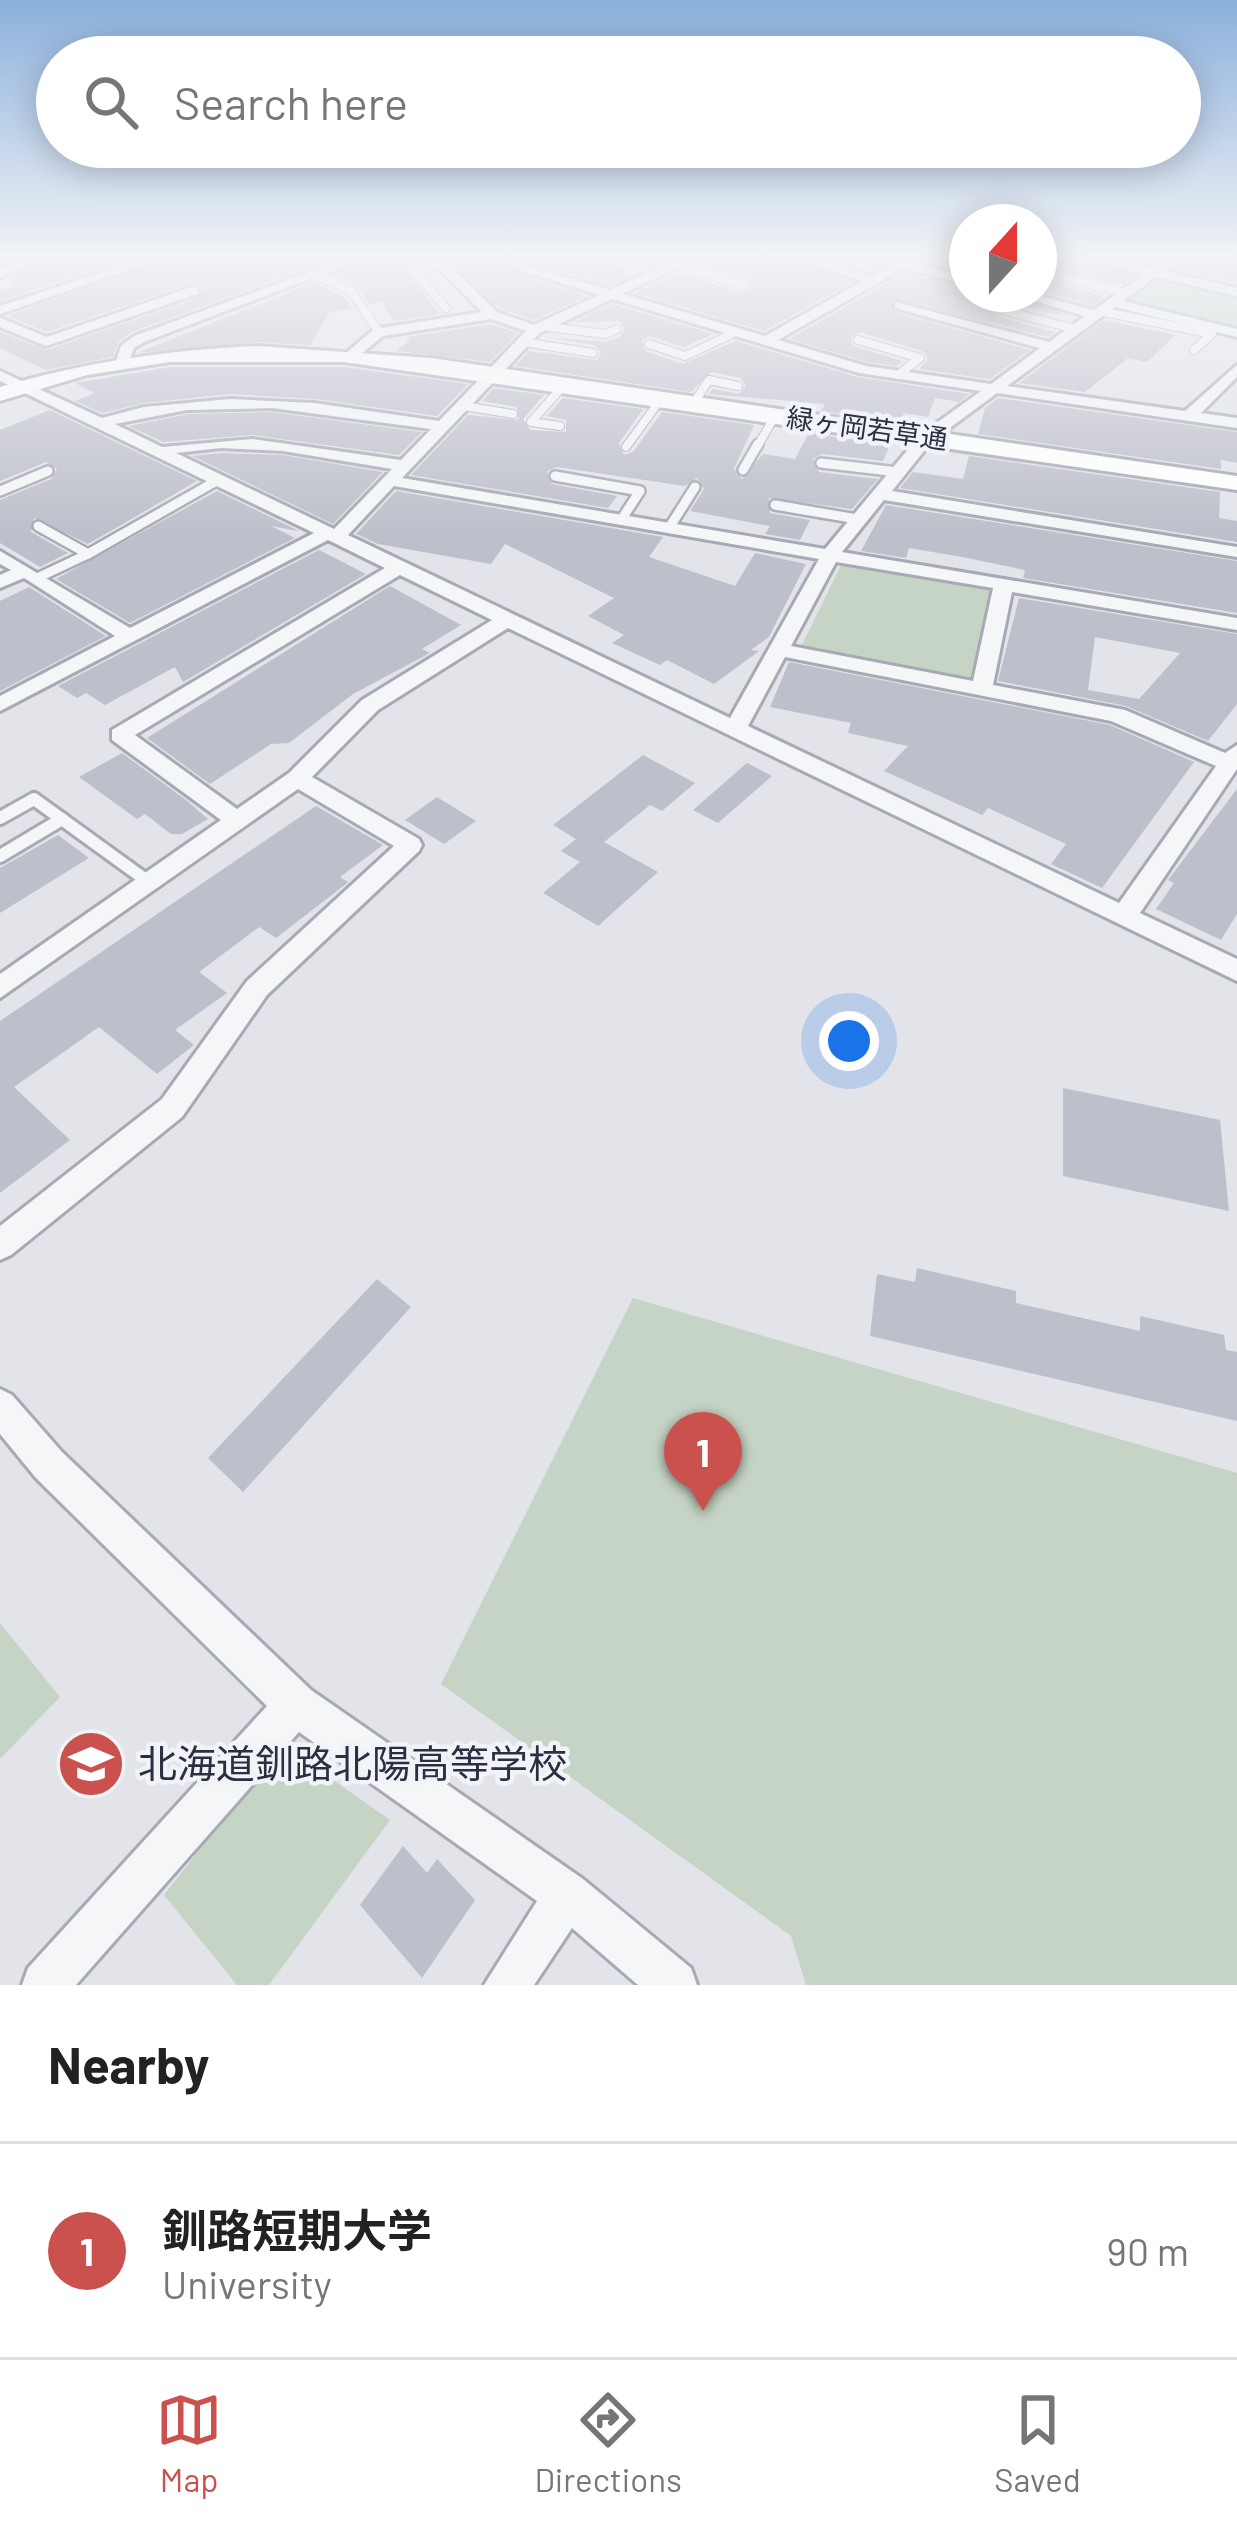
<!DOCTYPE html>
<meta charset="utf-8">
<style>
:root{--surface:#fff;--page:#f6f6f6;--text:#222;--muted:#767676;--line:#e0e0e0;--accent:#ca514d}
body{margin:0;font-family:Barlow,"Noto Sans JP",sans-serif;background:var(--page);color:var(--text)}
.compass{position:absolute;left:949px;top:204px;width:108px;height:108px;border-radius:50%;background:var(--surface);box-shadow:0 6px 30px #0003;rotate:21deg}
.you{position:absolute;left:849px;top:1041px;width:42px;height:42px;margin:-30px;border:9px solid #fff;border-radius:50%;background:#1a73e8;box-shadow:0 0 0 18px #1a73e833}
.badge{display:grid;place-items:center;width:78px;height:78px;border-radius:50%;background:var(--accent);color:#fff;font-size:39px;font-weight:700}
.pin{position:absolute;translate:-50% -99px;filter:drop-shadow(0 3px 6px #0008)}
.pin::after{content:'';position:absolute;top:63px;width:42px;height:36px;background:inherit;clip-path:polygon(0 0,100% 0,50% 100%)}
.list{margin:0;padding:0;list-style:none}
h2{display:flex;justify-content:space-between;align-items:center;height:156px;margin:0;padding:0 48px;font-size:51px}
h2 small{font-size:39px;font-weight:400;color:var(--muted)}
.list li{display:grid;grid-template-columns:78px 1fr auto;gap:36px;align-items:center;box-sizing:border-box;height:216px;padding:0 48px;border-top:3px solid var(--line)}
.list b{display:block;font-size:45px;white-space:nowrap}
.list p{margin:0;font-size:39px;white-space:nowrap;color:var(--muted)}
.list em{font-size:39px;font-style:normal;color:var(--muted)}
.icon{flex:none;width:66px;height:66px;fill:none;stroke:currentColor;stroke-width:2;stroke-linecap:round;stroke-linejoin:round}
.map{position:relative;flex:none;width:1237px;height:1985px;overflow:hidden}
.search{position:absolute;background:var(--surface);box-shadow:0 6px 30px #0003;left:36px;right:36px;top:36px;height:132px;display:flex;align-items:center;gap:30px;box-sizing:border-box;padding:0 42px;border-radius:66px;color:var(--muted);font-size:45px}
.sheet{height:372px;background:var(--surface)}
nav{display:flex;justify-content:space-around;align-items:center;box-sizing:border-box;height:168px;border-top:3px solid var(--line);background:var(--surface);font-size:33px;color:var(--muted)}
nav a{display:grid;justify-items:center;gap:6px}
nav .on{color:var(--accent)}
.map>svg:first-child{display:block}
.green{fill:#c5d4c4}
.building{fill:#bdbfca;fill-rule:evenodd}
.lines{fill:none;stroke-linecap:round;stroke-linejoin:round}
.lane-far2-casing{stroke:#a7aab4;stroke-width:10}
.lane-far1-casing{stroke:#a7aab4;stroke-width:14}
.lane-casing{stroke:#a7aab4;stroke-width:18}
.street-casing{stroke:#a7aab4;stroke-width:6}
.secondary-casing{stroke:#a7aab4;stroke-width:6}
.lane-far2{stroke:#f5f6f8;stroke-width:8}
.lane-far1{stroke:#f5f6f8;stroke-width:9}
.lane{stroke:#f5f6f8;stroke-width:12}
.street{fill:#f5f6f8;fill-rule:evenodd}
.secondary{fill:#fff;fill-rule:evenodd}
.labels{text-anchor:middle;stroke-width:9;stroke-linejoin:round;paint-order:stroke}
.far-street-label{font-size:27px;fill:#2b2f42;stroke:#f2f3f7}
.near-poi-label{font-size:39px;fill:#2b2f42;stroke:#f2f3f7;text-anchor:start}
</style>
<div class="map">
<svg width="1237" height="1985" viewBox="0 0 1237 1985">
<rect width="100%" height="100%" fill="#e2e4ea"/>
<!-- green -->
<g class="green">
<polygon points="1163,278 1237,295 1237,330 1125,302"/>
<polygon points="841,565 991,590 972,679 801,647"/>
<polygon points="633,1298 1237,1473 1237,1985 806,1985 791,1936 441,1684"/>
<polygon points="0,1623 60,1697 0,1759"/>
<polygon points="306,1761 390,1820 269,1985 237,1985 164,1895 263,1768"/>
</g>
<!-- building -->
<g class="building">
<polygon points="74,256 136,256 0,301 0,291 20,285 7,279"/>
<polygon points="174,256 340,256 132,332 118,342 113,357 46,370 0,348 0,332 47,350 201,297 204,290 194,282 47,332 8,316"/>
<polygon points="375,256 394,256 440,314 395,321 381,302 370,304 357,285 335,274"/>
<polygon points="469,256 474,260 587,296 534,320 499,308 456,266"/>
<polygon points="510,256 610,258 630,276 610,285"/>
<polygon points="715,256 776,256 852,282 764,331 635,293 677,274 742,293 750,290 747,278 699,263"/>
<polygon points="1039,256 1076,256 1134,276 1123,284 1063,273 1063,286 1105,297 1093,305 1039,291"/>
<polygon points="1186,256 1237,256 1237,283 1174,269"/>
<polygon points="905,273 967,289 967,294 1007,294 1075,318 1004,302 995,305 997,317 1055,332 1048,337 892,298 894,312 1030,350 990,379 919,369 928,360 925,352 860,332 851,337 853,346 902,361 896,366 867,362 789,339"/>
<polygon points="313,283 345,298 352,308 330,312 310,345 257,342 137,353"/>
<polygon points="612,304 713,334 684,347 650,336 642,340 645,351 682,364 736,341 858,377 969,394 959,402 935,398 928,417 904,413 900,422 821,411 825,404 709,394 713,389 739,394 746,386 741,378 711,372 691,392 515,366 529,351 597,360 601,353 595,345 543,337 605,342 620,337 625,329 619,321 574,322"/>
<polygon points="1104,320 1175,335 1147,362 1128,358 1085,392 1019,383"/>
<polygon points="491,324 518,333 490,362 397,351 410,340 407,337"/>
<polygon points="170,367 344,367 468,384 437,416 315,399 230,394 144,403 102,413 75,401 95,393 75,383"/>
<polygon points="494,388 544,395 523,419 530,430 566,432 566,420 547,416 563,398 643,409 619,443 624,455 633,452 662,412 754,425 734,469 742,479 763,454 795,459 809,433 890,445 883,461 822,454 813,459 819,472 878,479 852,509 769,498 770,513 810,520 800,540 765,534 770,526 690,511 704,489 697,478 685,486 557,467 547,471 552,484 617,496 608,508 411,475 468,415 519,420 517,407 482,401"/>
<polygon points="998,398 1237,432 1237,463 1221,460 1221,469 978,434 985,408"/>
<polygon points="50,410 197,481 88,544 34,518 31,532 68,553 40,567 0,543 0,500 51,479 57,469 46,462 0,481 0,430"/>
<polygon points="272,412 422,432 399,455 253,435 163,442 129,426 188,414"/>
<polygon points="221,453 283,455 383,472 333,524 192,456"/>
<polygon points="969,456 1220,492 1219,518 1237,521 1237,542 900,488 913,472 963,479"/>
<polygon points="217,491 299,531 271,526 295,538 130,623 56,579"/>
<polygon points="396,491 663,537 649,557 735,586 755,553 806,564 769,637 751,650 759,651 714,684 667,660 660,665 612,643 624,635 588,616 614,598 505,544 491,564 378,544 356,534"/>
<polygon points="886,505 1237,561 1237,613 1023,578 1025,570 962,557 909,548 906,558 861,551"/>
<polygon points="319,550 366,574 183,682 175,667 105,705 86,693 77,698 58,686"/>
<polygon points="390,586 461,625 422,649 430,653 353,694 289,743 271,744 210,784 147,738"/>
<polygon points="29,587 106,636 0,691 0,601"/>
<path d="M1019 598 1237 634V704L1208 741 1126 706 998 681ZM1095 637 1180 653 1139 699 1088 690Z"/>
<polygon points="789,662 1110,725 1194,762 1102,888 1051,864 1066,844 988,808 982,815 884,771 908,746 848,733 851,723 770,707"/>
<polygon points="122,753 186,800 208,819 182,834 171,834 145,814 137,819 79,777"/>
<polygon points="643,755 695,783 662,811 650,805 604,842 658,872 598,926 543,893 580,862 561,851 576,839 553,825"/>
<polygon points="747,763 772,776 718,823 693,810"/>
<polygon points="1237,789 1237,914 1221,940 1156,909 1174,883 1168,880"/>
<polygon points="437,797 476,821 444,844 405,820"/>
<polygon points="316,806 383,845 340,877 348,882 342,887 276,938 259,927 199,972 227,993 175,1030 194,1045 157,1074 99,1027 14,1087 70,1140 0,1193 0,1021"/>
<polygon points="58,835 89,858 0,913 0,868"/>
<polygon points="1063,1088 1220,1120 1229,1211 1063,1176"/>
<polygon points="917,1268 1016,1291 1016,1303 1140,1331 1140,1316 1224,1335 1226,1350 1237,1352 1237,1421 870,1336 877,1274 915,1282"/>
<polygon points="377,1279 411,1307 243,1492 208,1458"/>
<polygon points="403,1846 427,1873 437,1859 475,1900 422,1978 360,1905"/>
</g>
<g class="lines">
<!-- lane-far2 casing -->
<g class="lane-far2-casing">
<g id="lane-far2">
<polyline points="402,257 446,308"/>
<polyline points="675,265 744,285"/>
<polyline points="411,269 441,264"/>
<polyline points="314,274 351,291 379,332"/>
<polyline points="1068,279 1125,293"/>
<polyline points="1002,310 1075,329"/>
<polyline points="1100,311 1212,334 1194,350"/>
<polyline points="541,326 605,334 617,329"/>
<polyline points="858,340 920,358 898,375"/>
<polyline points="523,342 593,353"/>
<polyline points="649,344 685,356 732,334"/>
<polyline points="693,404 709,380 738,386"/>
<polyline points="464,406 513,414"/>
<polyline points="560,426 531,422 564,385"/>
<polyline points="626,447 661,399"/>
<polyline points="757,447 775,416"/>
</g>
</g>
<!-- lane-far1 casing -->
<g class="lane-far1-casing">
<g id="lane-far1">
<polyline points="821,463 898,472"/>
<polyline points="743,470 758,444"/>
<polyline points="555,476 640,491 621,520"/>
<polyline points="0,491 48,471"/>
<polyline points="775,505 857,519"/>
<polyline points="669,528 695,487"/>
<polyline points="88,554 218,480"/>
<polyline points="37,578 88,554 38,526"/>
</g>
</g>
<!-- lane casing -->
<g class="lane-casing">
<g id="lane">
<polyline points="0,818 34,799 150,883"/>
<polyline points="0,856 62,819"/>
</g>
</g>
<!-- street casing -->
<g class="street-casing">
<g id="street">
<polygon points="40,256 59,256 0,277 0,269"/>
<polygon points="151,256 170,256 0,314 0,306"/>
<polygon points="353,256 371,256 144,342 134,348 127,367 115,364 121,346 134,336"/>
<path d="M449 256H465L449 265 497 312 534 325 599 295 475 256H494L610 290 683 256H699L623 294 765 336 863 281 780 256H800L872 276 908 256H923L913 263 967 277V285L904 268 778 340 866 366 991 384 1040 348 895 308V302L1049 342 1085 316 1011 294H1033L1094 310 1144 274 1080 256H1102L1152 268 1168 256H1182L1164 271 1237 288V296L1156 277 1123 301 1237 329V337L1115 307 1007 386 1185 411 1237 365V377L1201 413 1237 418V428L997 393 932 441 892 491 1237 547V557L884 500 842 552 1237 618V630L1012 592 993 685 1125 710 1225 753 1237 745V769L1140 913 1237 959V981L508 628 378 710 312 777 419 839 422 845 419 851 267 995 182 1117 11 1255 0 1260V1226L162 1099 247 981 394 846 298 789 0 998V974L221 820 112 740V730L385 568 328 540 0 711V696L115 636 24 578 0 588V575L11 570 0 564V551L130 628 314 533 0 381V371L102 418 144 407 230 399 314 403 439 421 526 331 491 319 383 336 356 358 344 355 374 329 482 312 435 264ZM612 299 859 373 981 391 920 435 825 549 402 478 540 333ZM272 408 431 429 401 460 252 439 162 447 115 424 187 410ZM221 448 283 451 392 469 334 529 176 453ZM394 486 819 559 730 718 348 535ZM836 562 993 588 973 681 791 646ZM400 575 492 620 362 700 289 773 237 809 135 735ZM785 657 1111 721 1216 766 1119 903 748 726Z"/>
<polygon points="195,286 200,293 46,346 0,327 0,318 47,337"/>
<polygon points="0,1389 12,1395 62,1452 311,1690 583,1879 691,1968 697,1985 638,1985 572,1928 534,1985 484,1985 537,1901 299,1732 76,1985 22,1985 28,1968 267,1706 36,1478 0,1434"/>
</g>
</g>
<!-- secondary casing -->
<g class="secondary-casing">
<path id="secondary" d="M257 346 431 358 1237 476V490L344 362H170L87 375 0 401V387C86 362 168 350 257 346Z"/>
</g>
<!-- lane-far2 -->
<use href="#lane-far2" class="lane-far2"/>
<!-- lane-far1 -->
<use href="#lane-far1" class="lane-far1"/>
<!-- lane -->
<use href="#lane" class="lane"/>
<!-- street -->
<use href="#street" class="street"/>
<!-- secondary -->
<use href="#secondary" class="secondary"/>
</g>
<!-- sky -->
<linearGradient id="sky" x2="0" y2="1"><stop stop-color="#8bb0dc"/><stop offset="0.48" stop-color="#f2f3f6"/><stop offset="1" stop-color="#f2f3f6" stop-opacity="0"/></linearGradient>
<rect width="1237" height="534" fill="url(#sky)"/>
<!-- icons -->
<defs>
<g id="school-disc" transform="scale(3.45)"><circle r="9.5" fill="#ca514d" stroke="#f2f3f7"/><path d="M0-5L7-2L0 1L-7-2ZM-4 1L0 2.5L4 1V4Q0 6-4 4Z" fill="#fff"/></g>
</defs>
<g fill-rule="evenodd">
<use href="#school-disc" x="91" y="1764"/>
</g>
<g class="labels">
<!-- far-street labels -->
<g class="far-street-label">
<text transform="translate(867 429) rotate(8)" y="9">緑ヶ岡若草通</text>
</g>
<!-- near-poi labels -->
<g class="near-poi-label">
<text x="138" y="1778">北海道釧路北陽高等学校</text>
</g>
</g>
</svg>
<svg class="compass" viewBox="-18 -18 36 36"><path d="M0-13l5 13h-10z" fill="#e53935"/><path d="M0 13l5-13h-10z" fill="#767676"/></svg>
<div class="you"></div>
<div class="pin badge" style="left:703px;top:1511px">1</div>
<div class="search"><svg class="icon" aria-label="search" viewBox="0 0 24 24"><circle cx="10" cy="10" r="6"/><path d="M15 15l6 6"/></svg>Search here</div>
</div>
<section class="sheet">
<h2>Nearby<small></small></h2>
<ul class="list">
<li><span class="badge">1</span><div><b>釧路短期大学</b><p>University</p></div><em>90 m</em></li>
</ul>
</section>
<nav>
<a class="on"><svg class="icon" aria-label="map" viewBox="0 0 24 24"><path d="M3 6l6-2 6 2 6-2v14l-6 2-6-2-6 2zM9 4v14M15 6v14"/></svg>Map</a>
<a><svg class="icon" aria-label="directions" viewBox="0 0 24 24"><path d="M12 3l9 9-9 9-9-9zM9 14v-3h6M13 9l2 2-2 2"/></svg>Directions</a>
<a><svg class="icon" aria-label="saved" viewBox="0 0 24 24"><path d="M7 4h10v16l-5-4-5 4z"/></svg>Saved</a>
</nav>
